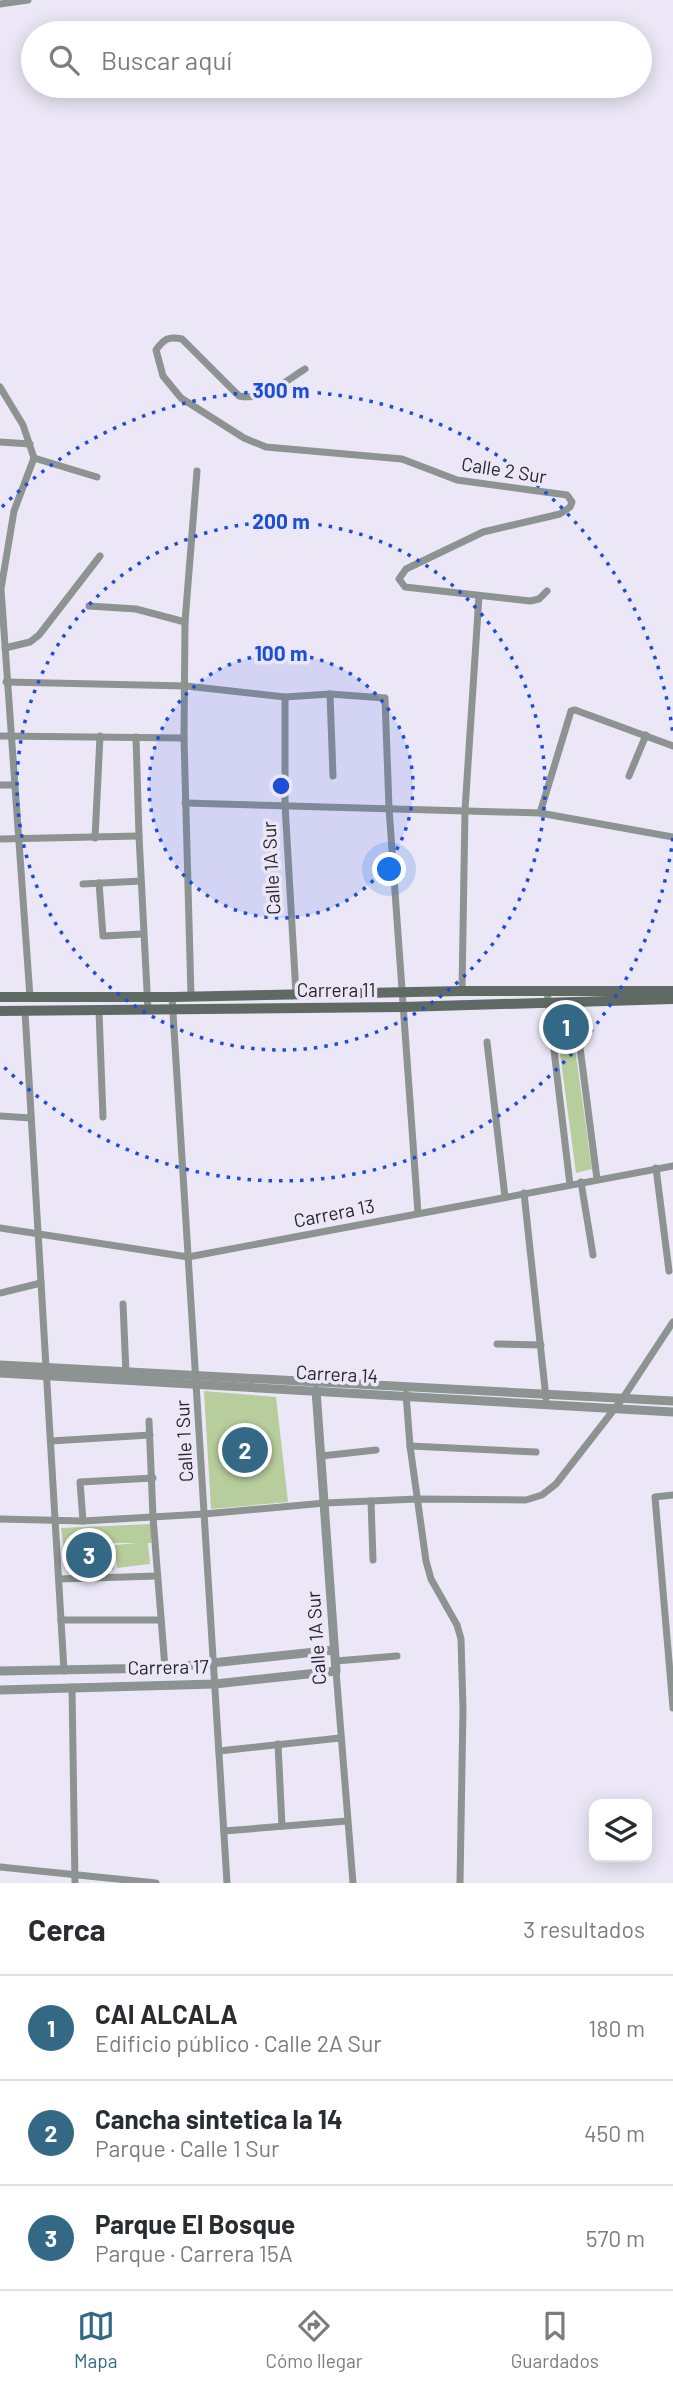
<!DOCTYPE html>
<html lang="es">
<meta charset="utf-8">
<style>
:root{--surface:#fff;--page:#f2f2f3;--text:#2b2b33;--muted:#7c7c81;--line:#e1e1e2;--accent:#346985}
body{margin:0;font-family:Barlow,sans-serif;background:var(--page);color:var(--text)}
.controls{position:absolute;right:21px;bottom:21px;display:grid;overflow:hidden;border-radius:14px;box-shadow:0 4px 18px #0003}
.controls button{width:63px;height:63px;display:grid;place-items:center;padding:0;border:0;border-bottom:2px solid var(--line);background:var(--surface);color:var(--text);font:35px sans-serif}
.you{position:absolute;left:390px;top:870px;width:24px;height:24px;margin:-18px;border:5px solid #fff;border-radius:50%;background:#1a73e8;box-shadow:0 0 0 10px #1a73e833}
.badge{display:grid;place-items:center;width:46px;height:46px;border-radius:50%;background:var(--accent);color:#fff;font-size:23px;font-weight:700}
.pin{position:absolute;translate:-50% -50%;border:4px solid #fff;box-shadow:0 2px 7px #0006}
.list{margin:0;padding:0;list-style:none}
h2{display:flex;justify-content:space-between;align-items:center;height:91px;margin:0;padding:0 28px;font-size:30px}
h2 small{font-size:23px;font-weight:400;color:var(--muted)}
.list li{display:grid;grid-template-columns:46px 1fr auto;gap:21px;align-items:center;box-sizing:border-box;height:105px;padding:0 28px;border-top:2px solid var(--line)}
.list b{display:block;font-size:26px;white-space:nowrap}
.list p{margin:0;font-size:23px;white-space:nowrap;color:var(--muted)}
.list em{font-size:23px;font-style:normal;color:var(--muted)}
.icon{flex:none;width:38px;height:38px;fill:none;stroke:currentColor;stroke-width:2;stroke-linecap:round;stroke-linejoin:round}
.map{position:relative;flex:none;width:673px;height:1883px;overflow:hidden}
.search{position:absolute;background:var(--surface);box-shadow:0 4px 18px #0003;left:21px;right:21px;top:21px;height:77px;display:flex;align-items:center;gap:18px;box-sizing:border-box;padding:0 24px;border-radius:38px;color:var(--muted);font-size:26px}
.sheet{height:406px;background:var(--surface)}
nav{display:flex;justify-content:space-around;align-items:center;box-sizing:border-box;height:98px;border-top:2px solid var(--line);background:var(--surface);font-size:19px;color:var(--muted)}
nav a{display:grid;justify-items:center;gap:4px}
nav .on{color:var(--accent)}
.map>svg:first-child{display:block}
.green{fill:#b8cd9c}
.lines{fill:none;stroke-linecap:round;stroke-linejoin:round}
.minor{stroke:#8c9390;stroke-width:7}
.tertiary{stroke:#8c9390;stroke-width:9}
.secondary{stroke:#5f6a65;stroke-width:10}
.ring{fill:none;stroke:#1d4ed8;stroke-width:3.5;stroke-dasharray:3.5 7}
.labels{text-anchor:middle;stroke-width:7;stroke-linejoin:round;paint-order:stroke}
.street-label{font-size:19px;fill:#26252a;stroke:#ece7f7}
.centre{fill:#1d4ed8;stroke:#ece7f7;stroke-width:3.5}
.ring-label{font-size:21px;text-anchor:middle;font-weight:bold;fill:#1d4ed8;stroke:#ece7f7;stroke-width:7;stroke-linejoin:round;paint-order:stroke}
</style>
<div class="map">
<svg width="673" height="1883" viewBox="0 0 673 1883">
<rect width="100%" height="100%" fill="#ece7f7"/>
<!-- green -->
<g class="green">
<polygon points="570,1013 592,1169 576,1173 555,1016"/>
<polygon points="204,1391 276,1397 288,1502 211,1509"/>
<polygon points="151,1524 151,1543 148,1543 150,1564 117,1568 115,1545 136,1543 114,1543 114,1570 67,1572 61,1528"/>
</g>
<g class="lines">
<!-- minor -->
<g class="minor">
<polyline points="0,4 28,0"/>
<path d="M305 369C284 382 264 401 239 396L182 339C168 336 164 339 156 350L163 376 181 398 244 438 266 447 402 459 457 480 567 495 572 502 570 507 560 514 483 532 406 569 399 579 405 587 530 601 539 599 547 591"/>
<polyline points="0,387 23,425 34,458 14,511 1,589 30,997"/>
<polyline points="0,442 30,444"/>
<polyline points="34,458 97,477"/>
<polyline points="89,606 136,609 185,622"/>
<polyline points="5,648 30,642 39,635 100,556"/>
<polyline points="6,682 186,686 285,697 330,694 385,698 389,808 418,1213"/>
<polyline points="330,694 333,776"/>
<polyline points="285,697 285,805 296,994"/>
<polyline points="0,736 184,738"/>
<polyline points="136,737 139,836 148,1010"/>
<polyline points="629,776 646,735"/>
<polyline points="0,785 13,785"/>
<polyline points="185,803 540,813 673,837"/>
<polyline points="540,813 571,711 575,710 673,746"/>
<polyline points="95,838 100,736"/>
<polyline points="0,839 139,836"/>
<polyline points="99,883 103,936 143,934"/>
<polyline points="83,884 141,881"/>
<polyline points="462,991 465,810 479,596"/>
<polyline points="547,991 570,1185"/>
<polyline points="191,996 184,738 185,622 197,471"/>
<polyline points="172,997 227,1883"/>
<polyline points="574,1001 597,1179"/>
<polyline points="99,1011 103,1117"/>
<polyline points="25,1012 64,1671"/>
<polyline points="487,1042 505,1197"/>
<polyline points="0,1116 31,1118"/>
<polyline points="656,1168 669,1271"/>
<polyline points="581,1182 593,1255"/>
<polyline points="524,1193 546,1398"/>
<polyline points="0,1228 188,1257 673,1166"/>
<polyline points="0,1293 41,1283"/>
<polyline points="123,1304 126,1373"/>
<polyline points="497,1344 541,1345"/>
<polyline points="406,1394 410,1446 426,1561 431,1579 457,1625 461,1639 463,1709 460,1883"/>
<polyline points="149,1421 153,1517 165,1668"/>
<polyline points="51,1441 150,1435"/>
<polyline points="410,1446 536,1452"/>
<polyline points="321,1456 376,1450"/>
<polyline points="673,1495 655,1497 673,1708"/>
<polyline points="371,1501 373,1560"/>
<polyline points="0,1519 83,1521 204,1514 325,1503 417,1499 526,1500 542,1495 556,1484 623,1398 673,1322"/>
<polyline points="83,1521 80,1482 153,1478"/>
<polyline points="59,1579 157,1576"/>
<polyline points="61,1620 161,1620"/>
<polyline points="336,1661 397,1656"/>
<polyline points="336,1671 353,1883"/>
<polyline points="72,1687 75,1883"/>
<polyline points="278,1744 282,1826"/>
<polyline points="219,1751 340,1738"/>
<polyline points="224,1831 347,1821"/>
<polyline points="0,1867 156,1883"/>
</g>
<!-- tertiary -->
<g class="tertiary">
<polyline points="0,1365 673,1401"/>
<polyline points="0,1373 673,1412"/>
<polyline points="0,1671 165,1668 334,1650"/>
<polyline points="0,1690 215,1684 336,1671 316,1390"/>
</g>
<!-- secondary -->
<g class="secondary">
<polyline points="0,997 172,997 462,991 673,991"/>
<polyline points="0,1011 403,1007 673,999"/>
</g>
</g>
<!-- distance rings -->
<circle cx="281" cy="786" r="132" fill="#1d4ed8" fill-opacity=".12"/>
<g class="ring">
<circle cx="281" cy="786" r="132"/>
<circle cx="281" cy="786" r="264"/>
<path d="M673 838A395 395 0 0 1 2 1065M2 507A395 395 0 0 1 673 734"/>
</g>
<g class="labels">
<!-- street labels -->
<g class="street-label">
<text transform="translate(504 470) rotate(9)" y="7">Calle 2 Sur</text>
<text transform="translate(271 868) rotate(-93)" y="7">Calle 1A Sur</text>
<text x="336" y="997">Carrera 11</text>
<text transform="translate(334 1213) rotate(-11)" y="7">Carrera 13</text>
<text transform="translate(337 1374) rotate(3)" y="7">Carrera 14</text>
<text transform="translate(184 1441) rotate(-93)" y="7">Calle 1 Sur</text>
<text transform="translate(316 1638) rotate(-94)" y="7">Calle 1A Sur</text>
<text transform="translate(168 1667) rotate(-1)" y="7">Carrera 17</text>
</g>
</g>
<circle cx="281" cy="786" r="10" class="centre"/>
<g class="ring-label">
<text x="281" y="398">300 m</text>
<text x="281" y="529">200 m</text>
<text x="281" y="661">100 m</text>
</g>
</svg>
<div class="controls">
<button><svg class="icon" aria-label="layers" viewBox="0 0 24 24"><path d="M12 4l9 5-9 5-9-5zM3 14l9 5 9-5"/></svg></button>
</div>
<div class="you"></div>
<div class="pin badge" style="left:566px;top:1027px">1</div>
<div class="pin badge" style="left:245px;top:1450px">2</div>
<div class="pin badge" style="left:89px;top:1555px">3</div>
<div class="search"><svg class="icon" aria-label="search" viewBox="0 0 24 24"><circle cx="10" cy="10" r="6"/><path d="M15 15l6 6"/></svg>Buscar aquí</div>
</div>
<section class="sheet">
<h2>Cerca<small>3 resultados</small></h2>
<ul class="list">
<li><span class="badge">1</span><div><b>CAI ALCALA</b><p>Edificio público · Calle 2A Sur</p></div><em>180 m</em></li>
<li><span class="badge">2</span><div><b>Cancha sintetica la 14</b><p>Parque · Calle 1 Sur</p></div><em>450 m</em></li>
<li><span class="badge">3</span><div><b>Parque El Bosque</b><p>Parque · Carrera 15A</p></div><em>570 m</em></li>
</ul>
</section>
<nav>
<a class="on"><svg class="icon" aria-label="map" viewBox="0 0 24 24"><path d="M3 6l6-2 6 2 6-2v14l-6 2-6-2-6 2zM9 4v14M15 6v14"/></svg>Mapa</a>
<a><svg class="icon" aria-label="directions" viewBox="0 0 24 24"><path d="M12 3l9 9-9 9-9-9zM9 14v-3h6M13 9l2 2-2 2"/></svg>Cómo llegar</a>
<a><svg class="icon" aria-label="saved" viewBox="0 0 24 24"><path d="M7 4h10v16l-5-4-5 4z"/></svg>Guardados</a>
</nav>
